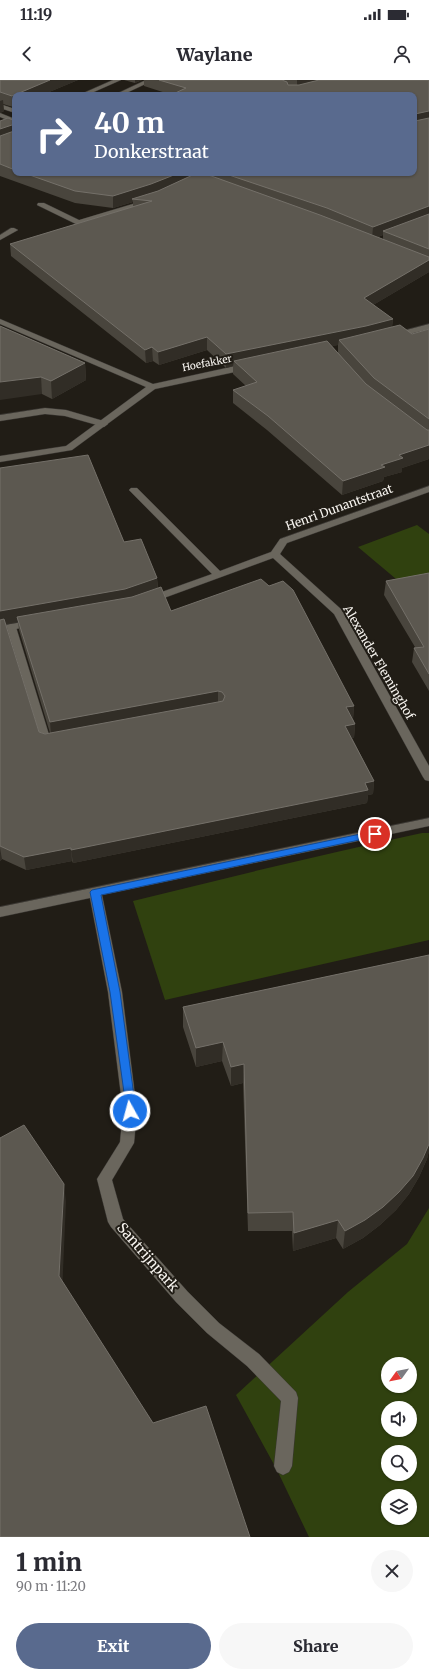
<!DOCTYPE html>
<html lang="en">
<head>
<meta charset="utf-8">
<style>
  body { margin:0; font-family:Merriweather,serif; background:#f7f7f7; color:#2b2b33; height:100vh; display:flex; flex-direction:column; font-size:15px; white-space:nowrap }
  * { box-sizing:border-box; margin:0 }
  p { font-size:13px; color:#7c7c81 }
  .icon { flex:none; width:22px; height:22px; fill:none; stroke:currentColor; stroke-width:2; stroke-linecap:round; stroke-linejoin:round }
  .map { position:relative; height:1457px; overflow:hidden }
  .drawer { display:flex; flex-direction:column; background:#fff; flex:1 }
  .drawer>* { flex:none }
  .banner { position:absolute; left:12px; top:12px; width:405px; height:84px; border-radius:8px; box-shadow:0 1px 3px #0004; background:#596a8e; color:#fff; overflow:hidden }
  .needle { width:26px; rotate:237deg }
  .tools { position:absolute; left:381px; top:1277px; display:grid; gap:8px }
  .tools a { display:grid; place-items:center; width:36px; height:36px; border-radius:50%; background:#fff; box-shadow:0 1px 3px #0004; font-size:20px }
  .pin { position:absolute; display:grid; place-items:center; width:34px; height:34px; color:#fff; margin:-17px; border:2px solid #fff; border-radius:50%; box-shadow:0 1px 4px #0007 }
  .me { position:absolute; width:44px; margin:-22px; rotate:353deg; stroke-linejoin:round; filter:drop-shadow(0 0 3px #0008) }
  .turn { display:flex; align-items:center; gap:14px; height:84px; padding:0 16px; font-size:18px }
  .turn .icon { width:52px; height:52px; stroke-width:2.5 }
  .turn b { display:block; font-size:28px; line-height:34px }
  .round { display:grid; place-items:center; flex:none; width:42px; height:42px; border-radius:21px; background:#f7f7f7 }
  .head { display:flex; align-items:center; justify-content:space-between; height:68px; padding:0 16px }
  h1 { font-size:24px; font-weight:800; line-height:30px }
  .cta { display:flex; gap:8px; margin-top:auto; padding:8px 16px }
  .cta a { flex:1; height:46px; border-radius:24px; background:#596a8e; color:#fff; font-size:16px; font-weight:800; line-height:46px; text-align:center }
  .cta a+a { background:#f7f7f7; color:#2b2b33 }
  .status { display:flex; justify-content:space-between; align-items:center; height:28px; padding:0 20px; background:#fff; direction:ltr }
  .status svg { height:11px; fill:currentColor }
  header { display:flex; justify-content:space-between; align-items:center; height:52px; padding:0 16px; background:#fff; font-size:18px; font-weight:800 }
  .map>svg:first-child { display:block }
</style>
</head>
<body>
<div class="status"><b>11:19</b><svg viewBox="0 0 49 12"><path d="M0 12V9h3v3zM5 12V6h3v6zM10 12V3h3v9zM15 12V0h3v12zM26 1h20v11H26zM47 4h2v5h-2z"/></svg></div>
<header><svg class="icon" aria-label="back" viewBox="0 0 24 24"><path d="M15 5l-7 7 7 7"/></svg>Waylane<svg class="icon" aria-label="person" viewBox="0 0 24 24"><circle cx="12" cy="8" r="4"/><path d="M4 21q1-7 8-7t8 7"/></svg></header>
<div class="map">
<svg width="429" height="1457" viewBox="0 0 429 1457">
  <rect width="100%" height="100%" fill="#211d16"/>
  <g fill="#30410f" fill-rule="evenodd">
    <polygon points="417,445 429,454 429,494 402,504 358,467"/>
    <path d="M422,753H429V860L165,920L133,821C229,797 325,774 422,753Z"/>
    <path d="M429,1128V1457H309L277,1390L236,1315L348,1212L407,1164ZM388,1284H410V1306H388ZM388,1328H410V1350H388ZM388,1372H410V1394H388ZM388,1416H410V1438H388Z"/>
  </g>
  <g fill="none" stroke-linecap="round" stroke-linejoin="round">
    <defs>
      <g id="lane">
        <polygon points="146,120 152,120 153,122 78,145 37,125 38,123 44,123 79,140"/>
        <polygon points="45,328 66,330 107,342 108,344 104,347 65,336 45,334 0,341 0,335"/>
        <polygon points="11,544 16,547 50,658 57,658 59,661 57,664 46,666 42,665 40,662 6,547"/>
      </g>
      <g id="street">
        <polygon points="11,148 14,148 18,150 0,160 0,155"/>
        <polygon points="0,239 153,304 249,283 253,286 249,289 155,309 72,370 0,382 0,376 66,366 146,307 0,244"/>
        <polygon points="429,244 429,249 394,258 390,256 391,254"/>
        <polygon points="429,406 429,412 287,463 280,474 342,530 429,686 429,701 425,700 423,697 334,534 273,478 153,522 149,523 144,520 145,518 212,494 131,412 129,410 131,408 137,408 220,491 271,472 280,459"/>
        <polygon points="33,540 38,543 37,545 0,552 0,546"/>
        <polygon points="429,738 429,746 102,815 122,912 137,1031 134,1063 112,1100 123,1139 188,1212 219,1243 259,1274 296,1312 298,1318 292,1386 289,1392 283,1395 277,1392 274,1386 281,1321 247,1286 207,1253 176,1222 111,1147 108,1142 97,1099 120,1062 123,1031 108,912 90,818 0,837 0,827"/>
      </g>
      <g id="secondary">
        <polygon points="113,0 121,0 87,15 79,15"/>
        <polygon points="146,0 154,0 122,15 114,15"/>
        <polygon points="0,24 15,29 15,33 0,28"/>
        <polygon points="0,33 15,39 15,43 0,37"/>
      </g>
    </defs>
    <use href="#lane" stroke="#393632" stroke-width="1"/>
    <use href="#street" stroke="#393632" stroke-width="1"/>
    <use href="#secondary" stroke="#393632" stroke-width="1"/>
    <use href="#lane" fill="#6a665d" fill-rule="evenodd"/>
    <use href="#street" fill="#6a665d" fill-rule="evenodd"/>
    <use href="#secondary" fill="#6a665d" fill-rule="evenodd"/>
  </g>
  <g fill="#49453d" fill-rule="evenodd">
    <polygon points="0,0 78,0 13,27 3,24 4,31 0,33"/>
    <polygon points="124,0 142,0 135,3"/>
    <path d="M144,0H429V192L373,225L393,239L392,247L412,254L429,249V379L402,388V392L384,397L383,401L342,415L267,350L233,323V310L246,306L233,294V286L226,288L207,270L159,285L153,281L146,283L11,176L10,164L133,127V122L113,128L75,123L0,96V41H15V93H207L205,94L208,95V93H414L144,6ZM383,155V159L378,157ZM338,265V273L332,266Z"/>
    <polygon points="0,246 85,283 86,300 52,319 42,314"/>
    <path d="M0,388L124,462L157,498L158,508L171,531L354,626L353,639L355,644L354,658H352L374,701L373,714L368,715L367,723L73,783L72,781L26,790L2,779L0,781ZM18,542L19,550L50,653L45,654L39,652L6,544Z"/>
    <polygon points="429,493 429,611 412,582 414,568 415,567 384,515 386,501"/>
    <polygon points="429,875 429,1071 427,1079 419,1097 409,1114 396,1130 380,1145 363,1158 343,1169 336,1158 293,1171 292,1151 248,1151 243,1003 231,1006 222,981 196,987 183,947 183,927"/>
  </g>
  <g fill="#312d26">
    <polygon points="50,0 78,0 42,15 15,15 15,26 13,27 12,16"/>
    <polygon points="135,0 142,0 135,3"/>
    <polygon points="297,0 323,0 297,9"/>
    <polygon points="3,20 4,31 0,33 0,21"/>
    <polygon points="429,31 429,40 414,45 414,37 415,34"/>
    <polygon points="15,44 15,56 0,61 0,49"/>
    <polygon points="179,93 190,93 190,100 141,120 132,119 133,122 113,128 113,116"/>
    <polygon points="429,126 429,138 383,151 383,155 372,159 373,147"/>
    <polygon points="429,180 429,192 363,231 364,218"/>
    <polygon points="393,239 391,252 339,260 338,265 238,285 234,281 233,286 226,288 226,274"/>
    <polygon points="207,257 207,270 159,285 158,272"/>
    <polygon points="152,267 153,281 146,283 145,270"/>
    <polygon points="85,283 86,300 52,319 51,301"/>
    <polygon points="41,297 42,314 0,320 0,302"/>
    <polygon points="429,365 429,379 402,388 402,392 384,397 383,401 342,415 343,401 381,385 399,375"/>
    <polygon points="157,498 158,511 126,523 17,537 18,542 0,545 0,531"/>
    <polygon points="218,611 218,625 51,655 50,642"/>
    <polygon points="354,626 353,639 345,641 346,627"/>
    <polygon points="355,644 354,658 344,660 345,646"/>
    <polygon points="374,701 373,714 368,715 367,723 73,783 71,770"/>
    <polygon points="0,768 2,779 0,781"/>
    <polygon points="71,768 72,781 26,790 24,777"/>
    <polygon points="223,962 222,981 196,987 196,968"/>
    <polygon points="244,984 243,1003 231,1006 231,987"/>
    <polygon points="429,1064 429,1071 427,1079 419,1097 409,1114 396,1130 380,1145 363,1158 343,1169 345,1151"/>
    <polygon points="64,1104 66,1122 62,1214 59,1196"/>
    <polygon points="338,1140 336,1158 293,1171 294,1153"/>
  </g>
  <g fill="#5c5850" stroke="#747069">
    <polygon points="0,0 50,0 12,16 0,12"/>
    <polygon points="159,0 282,0 287,2 288,5 299,5 319,0 429,0 429,31 415,34 414,37 414,15 171,15 186,8"/>
    <polygon points="8,38 15,41 15,90 0,84 0,56 14,51 15,44 0,49 0,41"/>
    <polygon points="429,38 429,126 373,147 327,128 223,93 414,93 414,40 415,41"/>
    <polygon points="24,93 179,93 151,104 113,116 75,111"/>
    <polygon points="197,93 203,93 320,135 429,177 429,180 364,218 393,239 366,246 226,274 207,257 158,272 152,267 145,270 10,164 152,121 132,119 158,111"/>
    <polygon points="429,134 429,169 383,151"/>
    <polygon points="400,245 412,254 429,249 429,339 374,298 339,260"/>
    <polygon points="0,246 85,283 51,301 41,297 0,302"/>
    <polygon points="327,261 366,304 427,350 429,350 429,365 399,375 403,378 381,385 385,387 343,401 268,336 233,310 257,302 234,281"/>
    <polygon points="88,375 124,462 141,459 157,498 125,509 0,531 0,388"/>
    <polygon points="429,493 429,594 414,568 424,567 386,501"/>
    <polygon points="261,499 269,506 283,501 293,510 354,626 346,627 355,644 345,646 374,701 365,703 368,710 71,770 71,768 24,777 0,766 0,540 4,539 39,652 45,654 218,622 223,621 225,616 222,612 218,611 50,642 17,537 132,517 161,507 171,531"/>
    <polygon points="429,875 429,1064 423,1078 413,1096 399,1112 383,1127 365,1140 345,1151 338,1140 294,1153 293,1132 248,1133 244,984 231,987 223,962 196,968 183,927"/>
    <polygon points="24,1045 64,1104 59,1196 153,1343 206,1326 250,1457 0,1457 0,1058"/>
  </g>
  <polygon fill="#1a73e8" stroke="#114b97" points="375,751 378,752 380,754 378,756 101,815 120,912 136,1031 134,1034 130,1036 127,1034 110,912 90,812 92,810"/>
  <g text-anchor="middle" dominant-baseline="central" stroke-width="4" stroke-linejoin="round" paint-order="stroke">
    <g font-size="10" fill="#f7f4ef" stroke="#211d16">
      <text transform="translate(207 283) rotate(-11)">Hoefakker</text>
    </g>
    <g font-size="12" fill="#f7f4ef" stroke="#211d16">
      <text transform="translate(339 427) rotate(-20)">Henri Dunantstraat</text>
      <text transform="translate(379 582) rotate(60)">Alexander Fleminghof</text>
    </g>
    <g font-size="14" fill="#f7f4ef" stroke="#211d16">
      <text transform="translate(148 1177) rotate(49)">Santrijnpark</text>
    </g>
  </g>
</svg>
<div class="tools">
<a><svg class="needle" viewBox="-14 -14 28 28"><path d="M0-13l5 13h-10z" fill="#e53935"/><path d="M0 13l5-13h-10z" fill="#7c7c81"/></svg></a>
<a><svg class="icon" aria-label="sound" viewBox="0 0 24 24"><path d="M4 9h4l5-4v14l-5-4H4zM17 9q2 3 0 6"/></svg></a>
<a><svg class="icon" aria-label="search" viewBox="0 0 24 24"><circle cx="10" cy="10" r="6"/><path d="M15 15l6 6"/></svg></a>
<a><svg class="icon" aria-label="layers" viewBox="0 0 24 24"><path d="M12 4l9 5-9 5-9-5zM3 14l9 5 9-5"/></svg></a>
</div>
<div class="pin" style="left:375px;top:754px;background:#d93025"><svg class="icon" aria-label="arrive" viewBox="0 0 24 24"><path d="M6 21V4h12l-3 4 3 4H6"/></svg></div>
<svg class="me" style="left:130px;top:1031px" viewBox="-20 -20 40 40"><circle r="17" fill="#1a73e8" stroke="#fff" stroke-width="3"/><path d="M0-11L8 9 0 5-8 9z" fill="#fff"/></svg>
<div class="banner">
<div class="turn"><svg class="icon" aria-label="right" viewBox="0 0 24 24"><path d="M7 20v-9h11M14 6l5 5-5 5"/></svg><div><b>40 m</b>Donkerstraat</div></div>
</div>
</div>
<section class="drawer">
<div class="head"><div><h1>1 min</h1><p>90 m · 11:20</p></div><a class="round"><svg class="icon" aria-label="close" viewBox="0 0 24 24"><path d="M6 6l12 12M18 6L6 18"/></svg></a></div>
<div class="cta"><a>Exit</a><a>Share</a></div>
</section>
</body>
</html>
